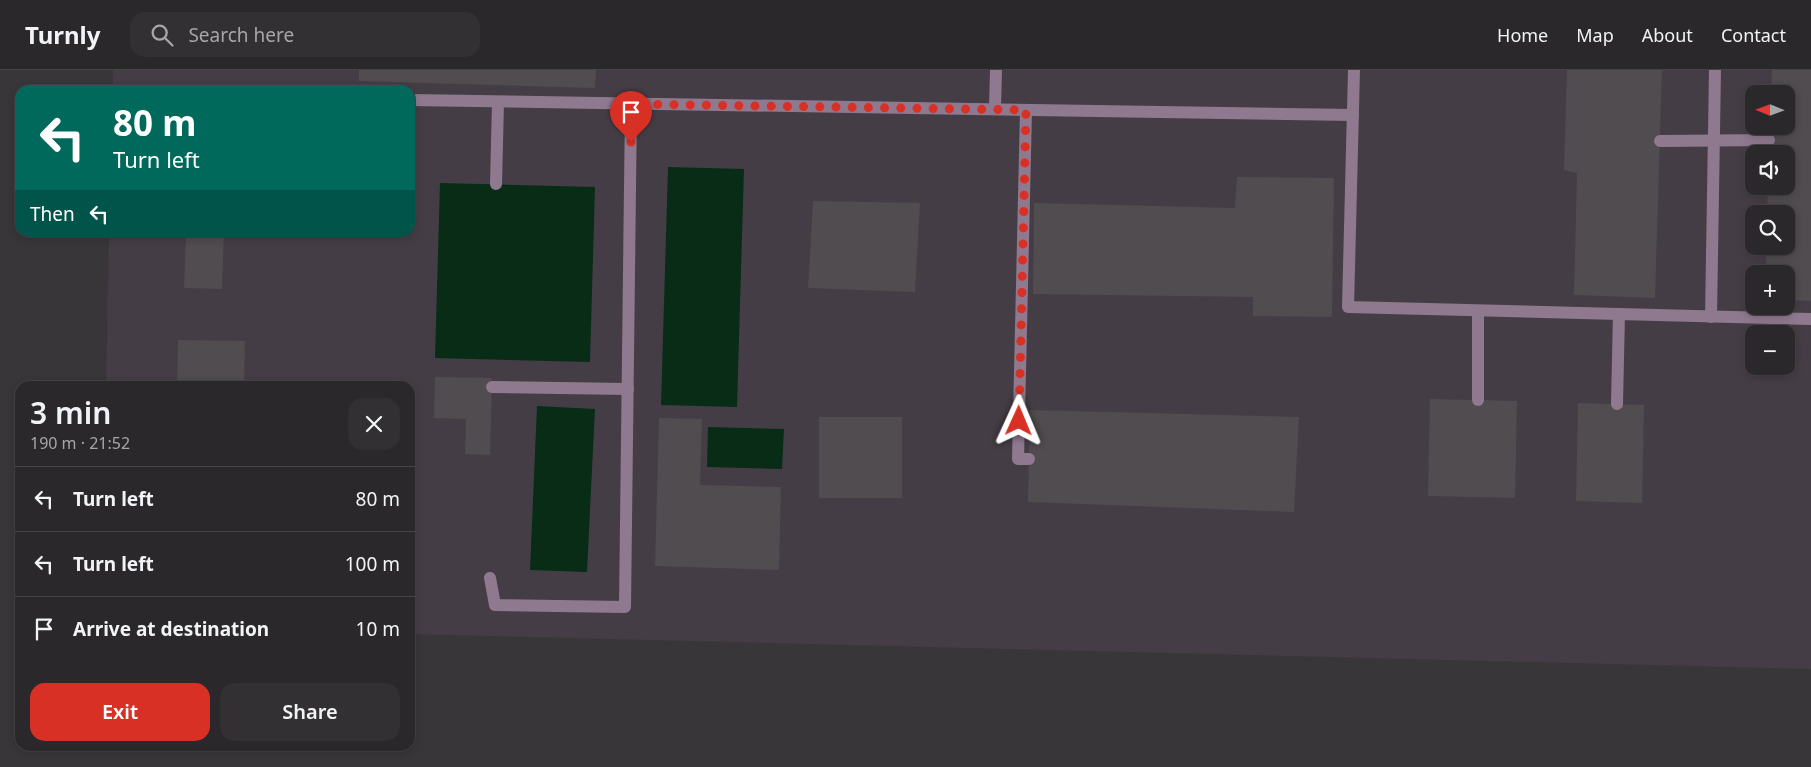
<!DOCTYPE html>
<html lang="en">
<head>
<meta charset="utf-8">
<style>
  body { margin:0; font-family:"Noto Sans",sans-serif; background:#333033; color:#f1f3f6; height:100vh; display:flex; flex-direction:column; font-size:19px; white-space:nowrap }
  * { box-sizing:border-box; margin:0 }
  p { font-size:16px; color:#a6a6a9 }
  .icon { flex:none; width:28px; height:28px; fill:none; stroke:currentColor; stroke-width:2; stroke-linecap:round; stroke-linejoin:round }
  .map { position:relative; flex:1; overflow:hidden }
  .sheet { position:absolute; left:15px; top:311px; width:400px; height:370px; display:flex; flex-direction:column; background:#2b282b; border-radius:15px; box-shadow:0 2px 8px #0003,0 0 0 1px #474447 }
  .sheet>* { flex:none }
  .hud { position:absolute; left:15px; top:15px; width:400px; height:152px; border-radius:15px; box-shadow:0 2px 8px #0003,0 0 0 1px #474447; background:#00695c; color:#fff; overflow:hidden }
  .needle { width:32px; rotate:271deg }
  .tools { position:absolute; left:1745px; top:15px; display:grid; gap:10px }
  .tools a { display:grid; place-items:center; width:50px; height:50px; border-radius:10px; background:#2b282b; box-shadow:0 2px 8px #0003,0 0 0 1px #474447; font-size:25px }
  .pin { position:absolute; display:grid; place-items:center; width:42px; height:42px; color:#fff; margin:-51px -21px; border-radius:50% 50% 50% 0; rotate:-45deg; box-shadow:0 0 5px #0007 }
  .pin .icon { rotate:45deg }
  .me { position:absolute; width:55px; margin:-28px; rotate:1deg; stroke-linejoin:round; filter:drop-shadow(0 0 4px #0008) }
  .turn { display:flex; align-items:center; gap:18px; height:105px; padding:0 15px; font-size:22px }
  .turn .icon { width:65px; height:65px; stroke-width:2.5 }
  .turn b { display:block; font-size:35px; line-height:42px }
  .then { display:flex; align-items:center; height:48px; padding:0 15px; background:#0003; gap:10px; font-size:19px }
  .round { display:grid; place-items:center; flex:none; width:52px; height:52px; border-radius:15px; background:#333033 }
  .head { display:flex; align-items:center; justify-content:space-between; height:85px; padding:0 15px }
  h1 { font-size:30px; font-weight:600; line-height:38px }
  .button { display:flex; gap:10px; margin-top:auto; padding:10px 15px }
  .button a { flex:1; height:58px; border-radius:15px; background:#d93025; color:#fff; font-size:20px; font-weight:600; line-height:58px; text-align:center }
  .button a+a { background:#333033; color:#f1f3f6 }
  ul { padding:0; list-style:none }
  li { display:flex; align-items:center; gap:15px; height:65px; padding:0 15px; border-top:1px solid #474447 }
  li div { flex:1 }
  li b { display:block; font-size:19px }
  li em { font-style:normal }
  header { display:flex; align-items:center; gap:30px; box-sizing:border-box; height:70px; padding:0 25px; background:#2b282b; border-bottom:1px solid #474447 }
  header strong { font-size:24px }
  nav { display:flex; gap:28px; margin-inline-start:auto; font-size:18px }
  .search { width:350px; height:45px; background:#333033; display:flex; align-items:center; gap:12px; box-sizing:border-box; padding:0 18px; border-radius:15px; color:#a6a6a9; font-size:19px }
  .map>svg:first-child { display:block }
</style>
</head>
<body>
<header>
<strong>Turnly</strong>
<div class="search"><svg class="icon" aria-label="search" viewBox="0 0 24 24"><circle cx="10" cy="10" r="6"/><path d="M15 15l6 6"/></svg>Search here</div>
<nav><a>Home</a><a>Map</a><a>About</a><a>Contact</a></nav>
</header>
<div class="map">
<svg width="1811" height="697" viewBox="0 0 1811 697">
  <rect width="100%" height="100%" fill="#393639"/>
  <path fill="#453d45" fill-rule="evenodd" d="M113,0H1811V599L410,564V316H106L109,163L410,162V20H113ZM1754,24H1786V56H1754ZM1754,84H1786V116H1754ZM1754,144H1786V176H1754ZM1754,204H1786V236H1754ZM1754,264H1786V296H1754Z"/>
  <g fill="#092c17">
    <polygon points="668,97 744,99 737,337 661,335"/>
    <polygon points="440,113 595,117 590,292 435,288"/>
    <polygon points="537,336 595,339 587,502 530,500"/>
    <polygon points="708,357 784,359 782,399 707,397"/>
  </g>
  <g fill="#504c50">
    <polygon points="359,0 596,0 595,18 359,11"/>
    <polygon points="1567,0 1662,0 1655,228 1574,225 1577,103 1564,100"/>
    <polygon points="1772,0 1811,0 1811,231 1786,230 1786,204 1766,204 1766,176 1786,176 1786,144 1767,144 1768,116 1786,116 1786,84 1769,84 1770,56 1786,56 1786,24 1771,24"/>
    <polygon points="1237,107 1334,108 1332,247 1253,246 1253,227 1033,224 1034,133 1235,138"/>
    <polygon points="813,131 920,133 915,222 808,218"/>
    <polygon points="186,162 224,162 222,219 184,218"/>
    <polygon points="178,270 245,271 244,316 177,316"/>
    <polygon points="435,307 492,308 490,385 465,384 466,349 434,348"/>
    <polygon points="1430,329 1517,331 1515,428 1428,426"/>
    <polygon points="1578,333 1644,335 1642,433 1576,431"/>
    <polygon points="1030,340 1299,347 1294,442 1028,432"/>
    <rect x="819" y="347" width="83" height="81"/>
    <polygon points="659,348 702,349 700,415 781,417 779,500 655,496"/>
  </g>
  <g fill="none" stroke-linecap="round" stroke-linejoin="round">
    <g stroke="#8f798f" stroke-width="12">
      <polyline points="1354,0 1348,237 1811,249"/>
      <polyline points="410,30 1353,45"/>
      <polyline points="995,39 996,0"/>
      <polyline points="1026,40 1018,389 1029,389"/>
      <polyline points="1660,71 1769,70"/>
      <polyline points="496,114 498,32"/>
      <polyline points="1711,247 1715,0"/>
      <polyline points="492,317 628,319"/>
      <polyline points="1478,330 1478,241"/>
      <polyline points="1617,334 1619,244"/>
      <polyline points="490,508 495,535 625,537 631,34"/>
    </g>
  </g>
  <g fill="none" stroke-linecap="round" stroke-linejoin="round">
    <polyline stroke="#d93025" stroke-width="9" stroke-dasharray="0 16.2" points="631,72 631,34 1026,40 1019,351"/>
  </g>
</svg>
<div class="tools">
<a><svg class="needle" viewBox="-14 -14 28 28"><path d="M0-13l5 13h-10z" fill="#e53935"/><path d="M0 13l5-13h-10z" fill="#a6a6a9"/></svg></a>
<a><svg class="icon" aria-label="sound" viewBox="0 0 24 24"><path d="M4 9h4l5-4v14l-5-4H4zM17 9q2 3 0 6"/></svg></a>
<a><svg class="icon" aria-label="search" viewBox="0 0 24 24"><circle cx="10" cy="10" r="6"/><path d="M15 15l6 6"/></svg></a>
<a>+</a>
<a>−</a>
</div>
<div class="pin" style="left:631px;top:72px;background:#d93025"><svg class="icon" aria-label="arrive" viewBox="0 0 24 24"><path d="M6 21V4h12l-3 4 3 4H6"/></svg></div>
<svg class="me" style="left:1019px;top:351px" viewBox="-20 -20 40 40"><path d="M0-17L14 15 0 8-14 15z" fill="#d93025" stroke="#fff" stroke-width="4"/></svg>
<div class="hud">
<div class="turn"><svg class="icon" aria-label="left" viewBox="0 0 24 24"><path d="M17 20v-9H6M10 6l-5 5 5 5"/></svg><div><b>80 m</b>Turn left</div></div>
<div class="then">Then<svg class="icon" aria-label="left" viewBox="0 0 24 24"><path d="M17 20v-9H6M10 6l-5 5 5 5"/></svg></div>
</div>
<section class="sheet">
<div class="head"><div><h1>3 min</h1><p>190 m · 21:52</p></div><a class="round"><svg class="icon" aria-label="close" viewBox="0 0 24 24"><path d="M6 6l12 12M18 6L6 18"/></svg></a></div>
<ul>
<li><svg class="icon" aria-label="left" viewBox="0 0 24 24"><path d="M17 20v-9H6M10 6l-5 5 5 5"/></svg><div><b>Turn left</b></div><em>80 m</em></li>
<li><svg class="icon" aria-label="left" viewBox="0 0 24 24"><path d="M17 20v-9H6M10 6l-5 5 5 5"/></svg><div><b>Turn left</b></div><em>100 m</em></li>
<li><svg class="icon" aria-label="arrive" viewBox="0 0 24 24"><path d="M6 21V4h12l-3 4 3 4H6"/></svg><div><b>Arrive at destination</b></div><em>10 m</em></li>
</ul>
<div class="button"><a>Exit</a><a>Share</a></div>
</section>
</div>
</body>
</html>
